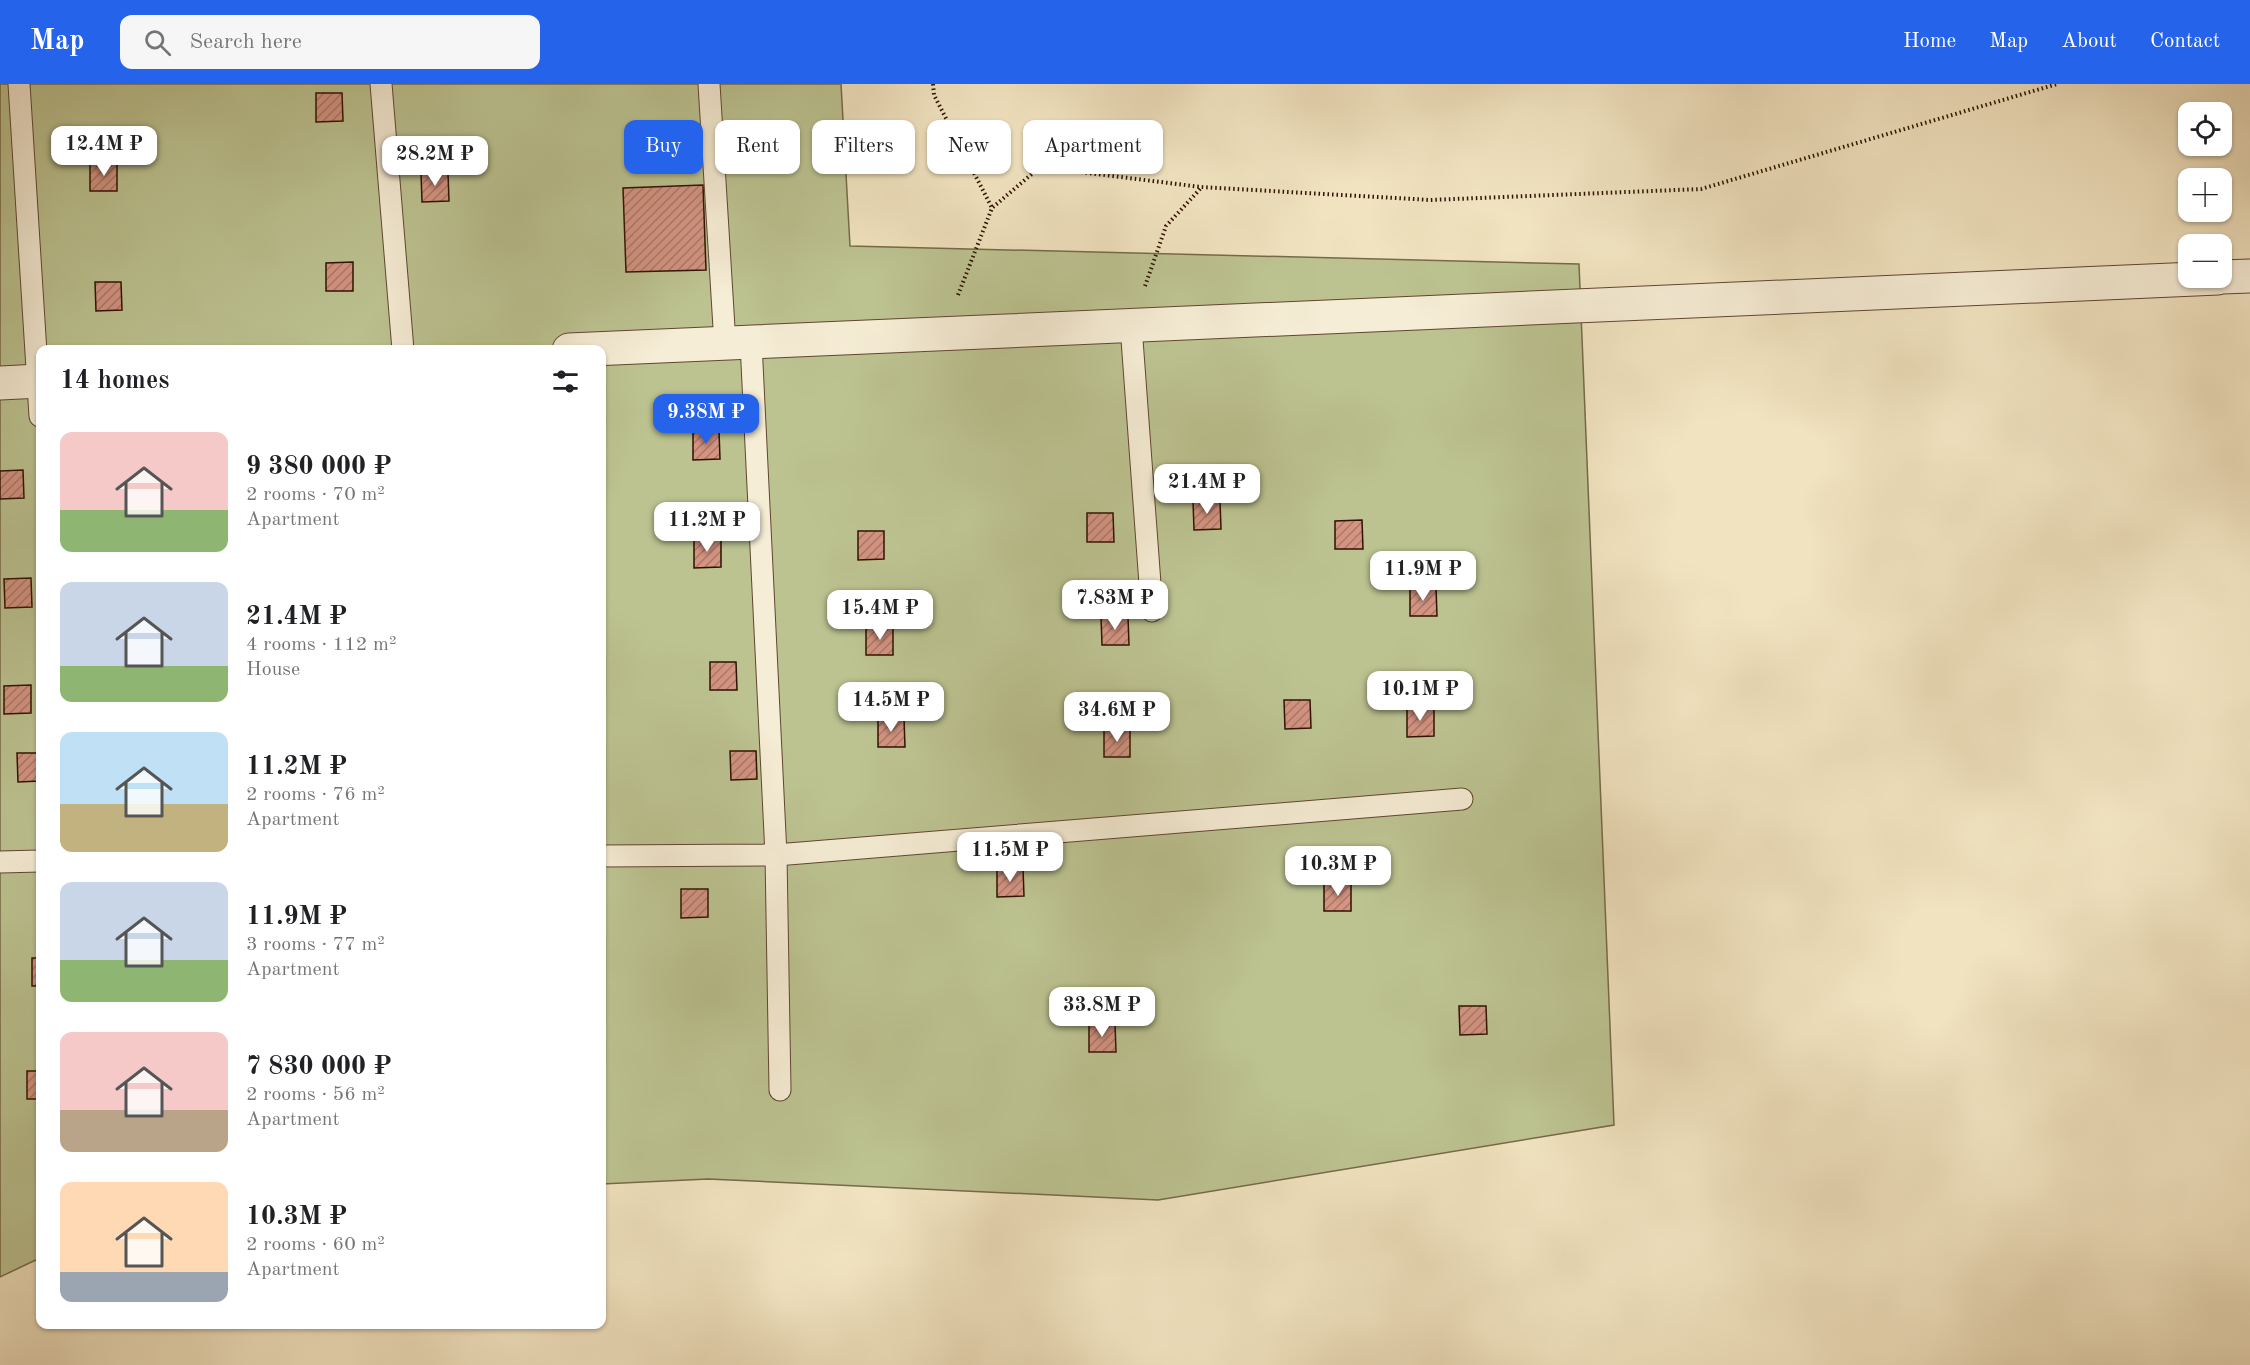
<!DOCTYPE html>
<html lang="en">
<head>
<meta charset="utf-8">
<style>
  body { margin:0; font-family:"Old Standard TT",serif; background:#f6f6f6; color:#202124; height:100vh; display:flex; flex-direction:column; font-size:22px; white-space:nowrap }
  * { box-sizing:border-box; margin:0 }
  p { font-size:20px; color:#757577 }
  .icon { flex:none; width:33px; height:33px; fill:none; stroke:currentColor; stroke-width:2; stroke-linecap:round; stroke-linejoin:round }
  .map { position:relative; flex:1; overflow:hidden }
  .drawer { position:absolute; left:36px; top:261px; width:570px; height:984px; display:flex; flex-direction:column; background:#fff; border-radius:12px; box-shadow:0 2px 4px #0004 }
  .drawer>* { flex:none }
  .hud { position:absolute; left:624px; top:36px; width:570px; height:54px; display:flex; gap:12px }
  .tools { position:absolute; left:2178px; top:18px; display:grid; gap:12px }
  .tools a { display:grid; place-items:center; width:54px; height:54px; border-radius:12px; background:#fff; box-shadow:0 2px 4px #0004; font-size:30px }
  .price { position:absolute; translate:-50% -51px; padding:0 14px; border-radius:12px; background:#fff; color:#222; font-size:20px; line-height:39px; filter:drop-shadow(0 2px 3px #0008) }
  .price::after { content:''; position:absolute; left:50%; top:36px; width:18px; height:14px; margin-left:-9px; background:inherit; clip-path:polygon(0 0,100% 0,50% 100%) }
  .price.active { background:#2563eb; color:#fff }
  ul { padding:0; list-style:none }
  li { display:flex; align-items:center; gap:18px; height:150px; padding:0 24px }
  li span { display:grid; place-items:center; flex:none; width:168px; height:120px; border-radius:12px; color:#555 }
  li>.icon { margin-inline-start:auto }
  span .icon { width:72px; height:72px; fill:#fffc; stroke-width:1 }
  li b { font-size:26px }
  h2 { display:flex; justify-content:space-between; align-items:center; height:72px; padding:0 24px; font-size:26px }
  .chip { padding:0 21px; border-radius:12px; background:#fff; box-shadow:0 2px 4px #0004; font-size:21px; line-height:54px }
  .chip.active { background:#2563eb; color:#fff }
  header { display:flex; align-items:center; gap:36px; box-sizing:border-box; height:84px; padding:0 30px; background:#2563eb; color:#fff }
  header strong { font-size:28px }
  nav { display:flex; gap:33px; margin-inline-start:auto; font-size:21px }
  .search { width:420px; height:54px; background:#f6f6f6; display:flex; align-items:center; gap:15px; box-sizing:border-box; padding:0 21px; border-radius:12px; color:#757577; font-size:22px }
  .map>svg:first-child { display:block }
</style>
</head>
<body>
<header>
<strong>Map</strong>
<div class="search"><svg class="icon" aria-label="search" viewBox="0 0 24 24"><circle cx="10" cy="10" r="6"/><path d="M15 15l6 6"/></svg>Search here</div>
<nav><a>Home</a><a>Map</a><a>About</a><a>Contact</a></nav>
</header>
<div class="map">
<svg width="2250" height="1281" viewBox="0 0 2250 1281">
  <defs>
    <pattern id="building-hatch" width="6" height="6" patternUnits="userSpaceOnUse" patternTransform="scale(1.5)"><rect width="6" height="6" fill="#d39482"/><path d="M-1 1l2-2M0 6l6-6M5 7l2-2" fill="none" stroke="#ac7768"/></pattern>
  </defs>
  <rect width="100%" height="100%" fill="#f1e3c0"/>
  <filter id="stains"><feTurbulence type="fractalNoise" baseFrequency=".00333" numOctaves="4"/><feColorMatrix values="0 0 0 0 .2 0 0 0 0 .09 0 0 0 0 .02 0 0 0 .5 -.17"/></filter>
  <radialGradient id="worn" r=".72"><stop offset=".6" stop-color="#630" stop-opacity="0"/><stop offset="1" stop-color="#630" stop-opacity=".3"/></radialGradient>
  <path fill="#bcc391" stroke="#766a48" stroke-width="1.5" d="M 0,0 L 841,0 L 850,162 L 1579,180 L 1614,1041 L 1158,1116 L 708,1095 L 602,1100 L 602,266 L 40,266 L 40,1174 L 0,1193 Z"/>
  <path fill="url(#building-hatch)" stroke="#2f1200" stroke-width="1.5" d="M 316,9 L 342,9 L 343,37 L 316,38 Z
    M 117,78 L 117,107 L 90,107 L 90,79 Z
    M 421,89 L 448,89 L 449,117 L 422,118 Z
    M 703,101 L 706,186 L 626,188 L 623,104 Z
    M 353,178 L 353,207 L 326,207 L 326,179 Z
    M 95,198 L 121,198 L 122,226 L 96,227 Z
    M 693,347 L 719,347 L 720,375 L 693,376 Z
    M 23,386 L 24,414 L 0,415 L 0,387 Z
    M 1193,417 L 1220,417 L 1221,445 L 1194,446 Z
    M 1087,429 L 1113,429 L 1114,458 L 1087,458 Z
    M 1362,436 L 1363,465 L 1335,465 L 1335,437 Z
    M 858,447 L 884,447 L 884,475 L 858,476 Z
    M 694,455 L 721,455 L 721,483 L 694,484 Z
    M 31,494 L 32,523 L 5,524 L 4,495 Z
    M 1436,503 L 1437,532 L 1410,532 L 1410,504 Z
    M 1101,533 L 1128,533 L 1129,561 L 1102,561 Z
    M 866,543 L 893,543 L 893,571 L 866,571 Z
    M 710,578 L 736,578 L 737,606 L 710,606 Z
    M 31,601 L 31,629 L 4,630 L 4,602 Z
    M 1284,616 L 1310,616 L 1311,644 L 1285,645 Z
    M 1407,624 L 1434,624 L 1434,652 L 1407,653 Z
    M 904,634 L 905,663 L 878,663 L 878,635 Z
    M 1104,645 L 1130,645 L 1130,673 L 1104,673 Z
    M 730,667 L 756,667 L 757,695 L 731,696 Z
    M 17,669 L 40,669 L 40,697 L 18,698 Z
    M 1023,784 L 1024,812 L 997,813 L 997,785 Z
    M 1324,799 L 1351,799 L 1351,827 L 1324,827 Z
    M 681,805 L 708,805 L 708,833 L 681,834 Z
    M 32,874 L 40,874 L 40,902 L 32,902 Z
    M 1459,922 L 1486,922 L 1487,950 L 1460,951 Z
    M 1115,939 L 1116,968 L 1089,968 L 1089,940 Z
    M 27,987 L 40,987 L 40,1015 L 27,1015 Z"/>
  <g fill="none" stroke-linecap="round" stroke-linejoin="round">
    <defs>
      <path id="service" d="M 19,0 L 40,332
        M 381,0 L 403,266
        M 709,0 L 725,260
        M 1131,242 L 1152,527
        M 751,259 L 776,771 L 780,1006
        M 602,772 L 776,771 L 1462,715
        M 0,778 L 40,777"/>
      <path id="minor" d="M 2222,193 L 2250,192
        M 569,266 L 2218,194
        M 0,299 L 40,297"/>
    </defs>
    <use href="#service" stroke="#604630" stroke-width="23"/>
    <use href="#minor" stroke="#604630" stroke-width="35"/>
    <path stroke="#2f1200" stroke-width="4" stroke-dasharray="1.5 3" stroke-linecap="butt" d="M 933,0 L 934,11 L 992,124
      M 1145,202 L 1166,142 L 1201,104
      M 958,211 L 992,124 L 1040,83 L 1201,103 L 1430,116 L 1701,105 L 2057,0"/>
    <use href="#service" stroke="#f6edd6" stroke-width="21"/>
    <use href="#minor" stroke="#f6edd6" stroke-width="33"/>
  </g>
  <rect width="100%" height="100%" filter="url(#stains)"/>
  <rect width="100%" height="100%" fill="url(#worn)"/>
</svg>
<div class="tools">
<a><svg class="icon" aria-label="locate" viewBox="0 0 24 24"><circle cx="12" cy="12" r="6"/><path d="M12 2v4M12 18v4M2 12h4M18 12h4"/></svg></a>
<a>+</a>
<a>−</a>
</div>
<b class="price" style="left:104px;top:93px">12.4M ₽</b>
<b class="price" style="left:435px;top:103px">28.2M ₽</b>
<b class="price active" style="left:706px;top:361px">9.38M ₽</b>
<b class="price" style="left:1207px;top:431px">21.4M ₽</b>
<b class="price" style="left:707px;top:469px">11.2M ₽</b>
<b class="price" style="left:1423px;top:518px">11.9M ₽</b>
<b class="price" style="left:1115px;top:547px">7.83M ₽</b>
<b class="price" style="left:880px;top:557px">15.4M ₽</b>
<b class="price" style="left:1420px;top:638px">10.1M ₽</b>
<b class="price" style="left:891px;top:649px">14.5M ₽</b>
<b class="price" style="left:1117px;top:659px">34.6M ₽</b>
<b class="price" style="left:1010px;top:799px">11.5M ₽</b>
<b class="price" style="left:1338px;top:813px">10.3M ₽</b>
<b class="price" style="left:1102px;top:954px">33.8M ₽</b>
<div class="hud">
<a class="chip active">Buy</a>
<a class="chip">Rent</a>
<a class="chip">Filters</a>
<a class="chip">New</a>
<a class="chip">Apartment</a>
</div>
<section class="drawer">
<h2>14 homes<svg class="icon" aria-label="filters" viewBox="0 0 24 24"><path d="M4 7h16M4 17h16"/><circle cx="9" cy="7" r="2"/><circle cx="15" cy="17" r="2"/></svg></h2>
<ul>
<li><span style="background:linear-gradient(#f6c9c9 65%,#8fb573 0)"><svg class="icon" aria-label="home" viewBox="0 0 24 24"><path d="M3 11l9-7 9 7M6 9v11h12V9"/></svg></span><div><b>9 380 000 ₽</b><p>2 rooms · 70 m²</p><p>Apartment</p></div></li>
<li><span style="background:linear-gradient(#c9d6e8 70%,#8fb573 0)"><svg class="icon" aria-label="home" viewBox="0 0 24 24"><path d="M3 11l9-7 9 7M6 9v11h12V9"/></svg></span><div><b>21.4M ₽</b><p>4 rooms · 112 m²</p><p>House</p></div></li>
<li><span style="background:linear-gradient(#bfe0f5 60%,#c2b280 0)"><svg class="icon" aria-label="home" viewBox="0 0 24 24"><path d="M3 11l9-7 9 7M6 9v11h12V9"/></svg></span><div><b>11.2M ₽</b><p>2 rooms · 76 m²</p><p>Apartment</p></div></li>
<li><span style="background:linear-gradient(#c9d6e8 65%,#8fb573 0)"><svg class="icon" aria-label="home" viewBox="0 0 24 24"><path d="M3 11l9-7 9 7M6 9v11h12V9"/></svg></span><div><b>11.9M ₽</b><p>3 rooms · 77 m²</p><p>Apartment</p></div></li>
<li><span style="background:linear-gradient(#f6c9c9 65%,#b9a48a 0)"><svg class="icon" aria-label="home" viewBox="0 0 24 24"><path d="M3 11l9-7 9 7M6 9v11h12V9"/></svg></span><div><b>7 830 000 ₽</b><p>2 rooms · 56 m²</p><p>Apartment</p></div></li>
<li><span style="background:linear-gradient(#ffd9b3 75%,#9aa5b1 0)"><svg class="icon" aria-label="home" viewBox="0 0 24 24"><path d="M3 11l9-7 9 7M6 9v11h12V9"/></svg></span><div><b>10.3M ₽</b><p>2 rooms · 60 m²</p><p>Apartment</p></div></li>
</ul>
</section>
</div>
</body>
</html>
